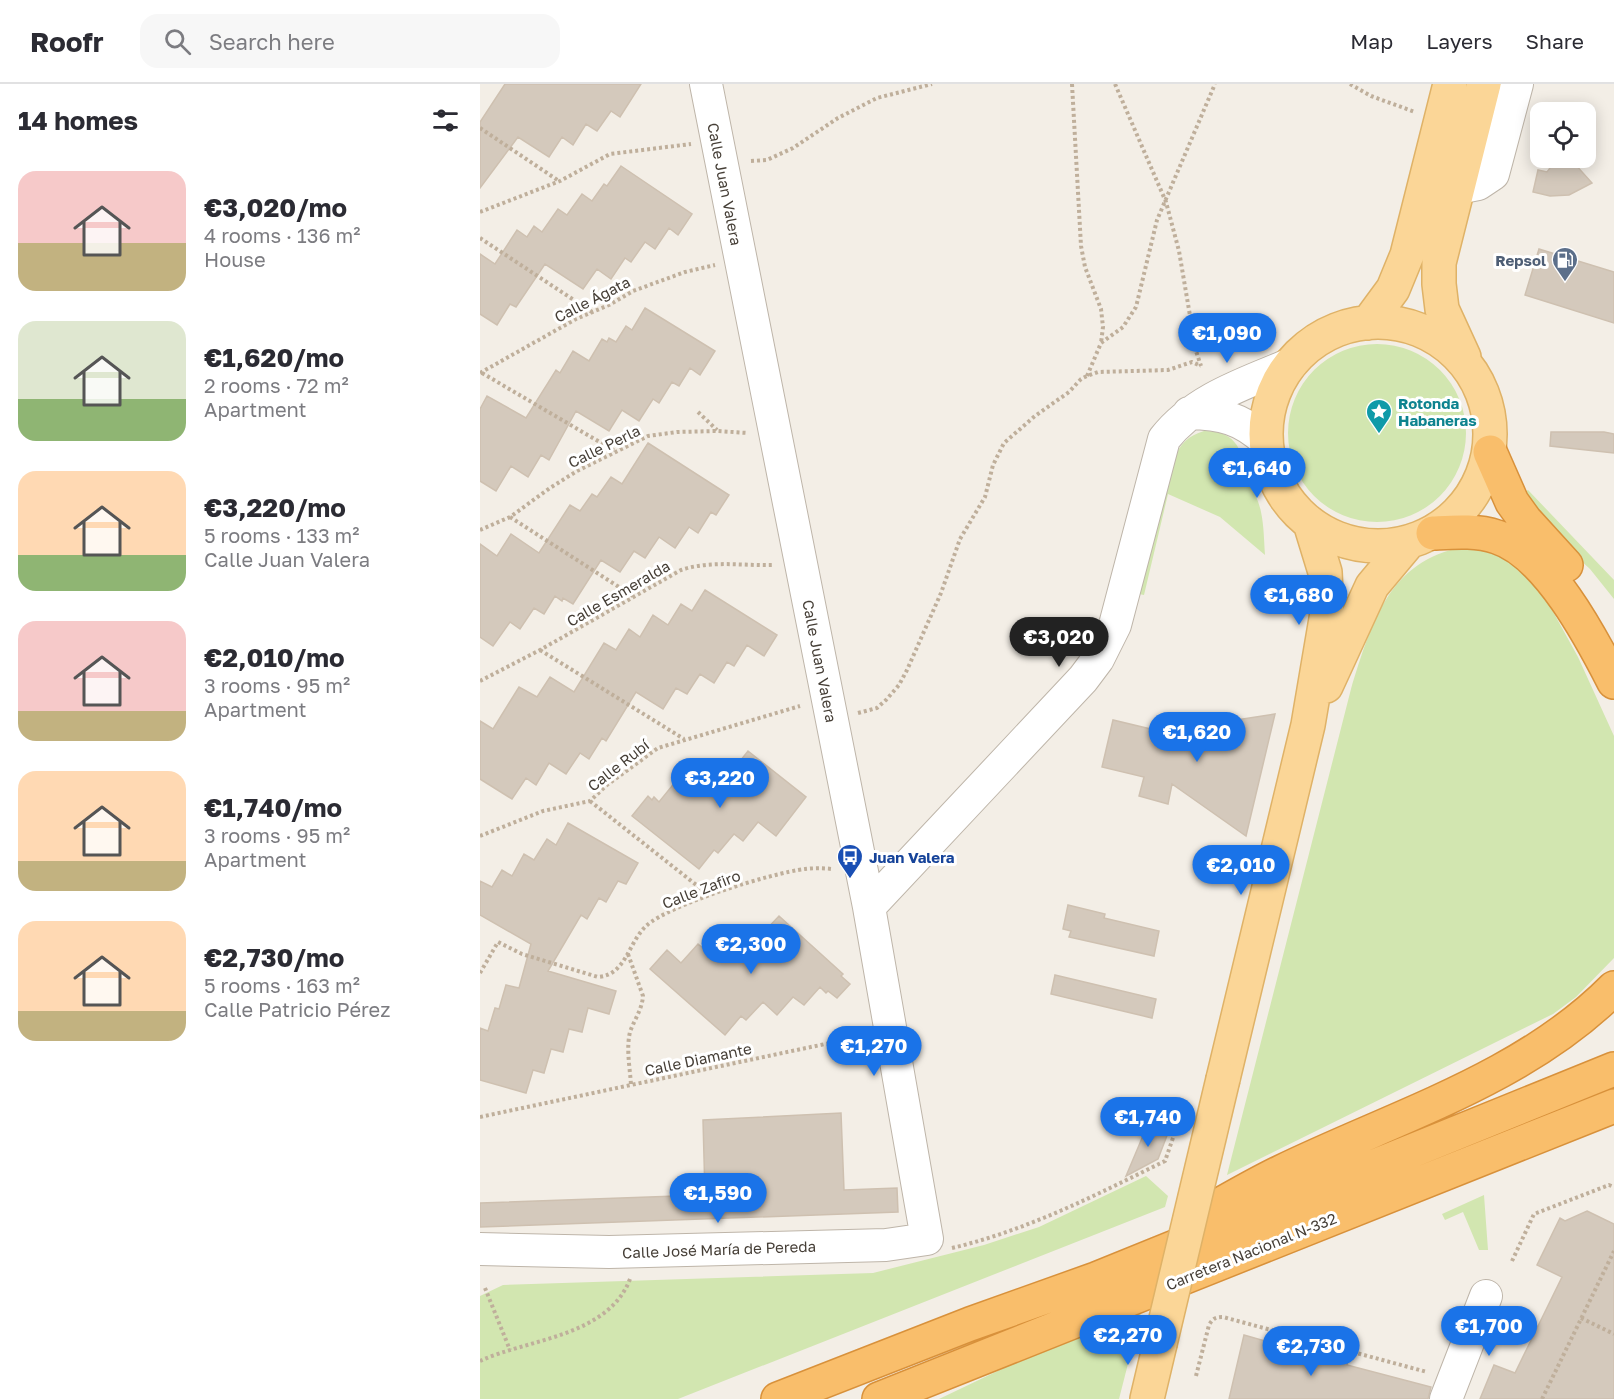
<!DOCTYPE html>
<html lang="en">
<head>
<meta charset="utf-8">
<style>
  body { margin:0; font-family:"Golos Text",sans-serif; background:#f7f7f7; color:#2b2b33; height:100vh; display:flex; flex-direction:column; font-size:22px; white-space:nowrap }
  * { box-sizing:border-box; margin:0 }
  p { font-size:20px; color:#7c7c81 }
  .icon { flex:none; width:33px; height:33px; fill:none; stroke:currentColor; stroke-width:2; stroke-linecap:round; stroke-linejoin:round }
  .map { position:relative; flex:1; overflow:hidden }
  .sheet { display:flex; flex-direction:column; background:#fff; width:480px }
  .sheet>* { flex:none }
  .controls { position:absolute; left:1050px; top:18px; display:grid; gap:12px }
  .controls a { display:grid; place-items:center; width:66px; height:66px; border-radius:12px; background:#fff; box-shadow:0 3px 15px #0003; font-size:30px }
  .price { position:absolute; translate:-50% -51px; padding:0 14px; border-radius:21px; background:#1a73e8; color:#fff; font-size:20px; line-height:39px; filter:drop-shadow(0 2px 3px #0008) }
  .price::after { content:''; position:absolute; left:50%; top:36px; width:18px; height:14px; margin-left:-9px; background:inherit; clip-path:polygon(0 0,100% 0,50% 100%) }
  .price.selected { background:#222; color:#fff }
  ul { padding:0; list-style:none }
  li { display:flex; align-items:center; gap:18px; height:150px; padding:0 18px }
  li span { display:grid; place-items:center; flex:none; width:168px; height:120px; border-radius:18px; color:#555 }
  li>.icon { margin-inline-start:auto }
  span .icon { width:72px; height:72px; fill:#fffc; stroke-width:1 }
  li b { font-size:26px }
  h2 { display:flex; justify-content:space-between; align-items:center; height:72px; padding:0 18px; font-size:26px }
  header { display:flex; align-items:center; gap:36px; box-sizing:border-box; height:84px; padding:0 30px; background:#fff; border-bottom:2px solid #e1e1e2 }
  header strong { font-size:28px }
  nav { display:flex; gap:33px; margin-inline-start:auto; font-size:21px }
  .search { width:420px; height:54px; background:#f7f7f7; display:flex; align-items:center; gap:15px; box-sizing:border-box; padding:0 21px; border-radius:18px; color:#7c7c81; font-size:22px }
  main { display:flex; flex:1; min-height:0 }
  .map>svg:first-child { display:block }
</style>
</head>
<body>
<header>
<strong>Roofr</strong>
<div class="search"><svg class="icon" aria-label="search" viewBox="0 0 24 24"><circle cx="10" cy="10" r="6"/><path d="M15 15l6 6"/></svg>Search here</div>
<nav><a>Map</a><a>Layers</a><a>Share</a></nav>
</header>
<main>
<section class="sheet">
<h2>14 homes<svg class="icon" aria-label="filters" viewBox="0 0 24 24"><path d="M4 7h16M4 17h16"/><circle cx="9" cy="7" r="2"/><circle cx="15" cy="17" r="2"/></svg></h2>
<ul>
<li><span style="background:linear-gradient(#f6c9c9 60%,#c2b280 0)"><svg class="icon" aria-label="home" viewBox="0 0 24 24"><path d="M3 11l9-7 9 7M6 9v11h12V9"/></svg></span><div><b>€3,020/mo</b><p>4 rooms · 136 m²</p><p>House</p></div></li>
<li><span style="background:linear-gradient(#dfe7d0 65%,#8fb573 0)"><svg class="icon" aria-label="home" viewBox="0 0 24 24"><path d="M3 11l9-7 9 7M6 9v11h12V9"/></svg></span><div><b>€1,620/mo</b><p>2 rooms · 72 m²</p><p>Apartment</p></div></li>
<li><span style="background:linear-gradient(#ffd9b3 70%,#8fb573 0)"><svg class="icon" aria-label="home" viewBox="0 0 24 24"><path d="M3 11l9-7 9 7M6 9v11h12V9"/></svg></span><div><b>€3,220/mo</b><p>5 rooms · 133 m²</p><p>Calle Juan Valera</p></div></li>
<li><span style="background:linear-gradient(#f6c9c9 75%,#c2b280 0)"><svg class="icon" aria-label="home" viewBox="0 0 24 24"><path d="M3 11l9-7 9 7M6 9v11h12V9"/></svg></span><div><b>€2,010/mo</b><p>3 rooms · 95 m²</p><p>Apartment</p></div></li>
<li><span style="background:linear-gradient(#ffd9b3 75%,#c2b280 0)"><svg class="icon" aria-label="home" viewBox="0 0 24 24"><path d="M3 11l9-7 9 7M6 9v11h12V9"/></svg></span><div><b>€1,740/mo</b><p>3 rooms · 95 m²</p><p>Apartment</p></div></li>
<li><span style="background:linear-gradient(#ffd9b3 75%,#c2b280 0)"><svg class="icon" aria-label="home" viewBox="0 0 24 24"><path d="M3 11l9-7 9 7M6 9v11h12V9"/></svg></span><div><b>€2,730/mo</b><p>5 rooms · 163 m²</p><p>Calle Patricio Pérez</p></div></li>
</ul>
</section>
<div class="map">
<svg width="1134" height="1315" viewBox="0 0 1134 1315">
  <rect width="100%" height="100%" fill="#f3eee6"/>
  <path fill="#d2e6b0" d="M808 349a89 89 0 1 1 178 0a89 89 0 1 1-178 0Z
    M 724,347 C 759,347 761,368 770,396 C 773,407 779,417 781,428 C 784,442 784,457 785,471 L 740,433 L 688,410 L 664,511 L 659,510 L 694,374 C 701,359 708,352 724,347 Z
    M 1048,406 L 1134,496 L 1134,515 L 1110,485 L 1074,452 L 1039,412 Z
    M 984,463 L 1003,464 L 1020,469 L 1060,504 L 1098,573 L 1134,652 L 1134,874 L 1096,913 L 1073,930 L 747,1091 L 871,605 C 891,541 908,476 984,463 Z
    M 666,1092 L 688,1112 L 685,1123 L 198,1315 L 0,1315 L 0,1212 L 23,1201 L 393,1189 L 504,1161 L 559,1143 Z
    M 1004,1111 L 1008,1166 L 999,1166 L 983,1128 L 965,1136 L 962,1130 Z
    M 664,1217 L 639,1315 L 459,1315 Z"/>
  <path fill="#d4c9bc" stroke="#cec0b0" stroke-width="1.5" d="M 25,0 L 161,0 L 140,33 L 131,27 L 117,47 L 106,40 L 93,61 L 82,53 L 69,73 L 38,53 L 0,104 L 0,38 Z
    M 1080,77 L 1088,77 L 1095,80 L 1112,99 L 1089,111 L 1070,112 L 1053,108 L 1058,86 L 1067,88 L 1073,80 Z
    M 141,82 L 212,130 L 198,151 L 189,144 L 175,165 L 165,158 L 151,178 L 145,174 L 131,195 L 117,185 L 103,205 L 65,180 L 36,223 L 30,220 L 17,241 L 0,230 L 0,170 L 15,180 L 37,146 L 47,153 L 54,142 L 62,148 L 78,125 L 87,131 L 102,110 L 112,117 L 124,100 L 127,102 Z
    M 1059,165 L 1134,188 L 1134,239 L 1045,211 Z
    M 165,224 L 235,267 L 220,291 L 210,284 L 199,302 L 192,298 L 179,319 L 173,315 L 159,337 L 142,326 L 129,347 L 96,327 L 69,376 L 61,371 L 48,393 L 31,382 L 16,407 L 0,397 L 0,325 L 7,312 L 46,334 L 76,286 L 80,289 L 93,267 L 109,277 L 122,255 L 127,258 L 129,254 L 136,258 L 146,242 L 152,246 Z
    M 1071,348 L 1124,348 L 1134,350 L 1134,369 L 1070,362 Z
    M 168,359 L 249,411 L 236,431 L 231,428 L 218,449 L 209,443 L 195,464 L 179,453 L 165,474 L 154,467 L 140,488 L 121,476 L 93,520 L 83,514 L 82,517 L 75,512 L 64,530 L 54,524 L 40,545 L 30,538 L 13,562 L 0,553 L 0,460 L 17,472 L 31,450 L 59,469 L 90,421 L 100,427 L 112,410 L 117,413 L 131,393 L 142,400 Z
    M 225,506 L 297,551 L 284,572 L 267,561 L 254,582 L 247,578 L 234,599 L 220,590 L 207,610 L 196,604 L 183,625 L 156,608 L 126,657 L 122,654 L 109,675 L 100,669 L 86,690 L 69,679 L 56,701 L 46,694 L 32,715 L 0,695 L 0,637 L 13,645 L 39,603 L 57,613 L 70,593 L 94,608 L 124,559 L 136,566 L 149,545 L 160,553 L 173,531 L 188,541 L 201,520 L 212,527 Z
    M 795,630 L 766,752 L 692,700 L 688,720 L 659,712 L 664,693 L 622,683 L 633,636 L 675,646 L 676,642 L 691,646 Z
    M 268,667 L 326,713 L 296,752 L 278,738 L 263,757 L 254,750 L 238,769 L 234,766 L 219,785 L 152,732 L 168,712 L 172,716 L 174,713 L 179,718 L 196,697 L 205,705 L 221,686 L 230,694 L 243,678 L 253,686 Z
    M 88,739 L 158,779 L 146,800 L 138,797 L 126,818 L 119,814 L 107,835 L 101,831 L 68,887 L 136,907 L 129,930 L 108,924 L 102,948 L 89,945 L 83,968 L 71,965 L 64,989 L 53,986 L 46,1009 L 0,996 L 0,944 L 8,947 L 15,924 L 19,925 L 26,901 L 39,904 L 51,860 L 0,831 L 0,797 L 12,803 L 22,786 L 32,792 L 44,770 L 54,776 L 67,755 L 76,761 Z
    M 588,821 L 625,830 L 624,834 L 679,847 L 674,872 L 589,853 L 591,847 L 583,845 Z
    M 299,832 L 363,890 L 361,892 L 370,900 L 357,914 L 348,907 L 346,909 L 340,903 L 324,921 L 313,913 L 297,931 L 283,918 L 266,936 L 261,932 L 245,951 L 170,885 L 187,866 L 201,879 L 218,860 L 232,872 L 248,854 L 257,861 L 273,843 L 282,850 Z
    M 575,891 L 676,915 L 672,934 L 571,910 Z
    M 361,1029 L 364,1106 L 417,1104 L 418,1128 L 0,1143 L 0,1119 L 225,1111 L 223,1036 Z
    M 668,1040 L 688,1049 L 678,1075 L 646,1092 Z
    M 1107,1127 L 1134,1140 L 1134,1315 L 1000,1315 L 1014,1281 L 1035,1289 L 1082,1193 L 1057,1181 L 1080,1134 L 1085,1137 Z
    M 764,1251 L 844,1274 L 845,1270 L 868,1276 L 867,1281 L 951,1303 L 948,1315 L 749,1315 Z"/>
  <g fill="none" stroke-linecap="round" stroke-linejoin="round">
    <defs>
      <path id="minor" d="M 978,104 L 998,100 L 1013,90 L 1037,0
        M 709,329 C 742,330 761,334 786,357
        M 389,823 L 603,595 L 618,575 L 635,541 L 684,355 C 715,315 766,299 811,280
        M 0,1165 L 129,1168 L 406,1161 L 447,1155 L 389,823 L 226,0
        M 966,1315 L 1006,1212"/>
      <path id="major" d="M786 350a112 112 0 1 1 224 0a112 112 0 1 1-224 0Z
        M 888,239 L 913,205 L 927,171 L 970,0
        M 984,273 L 962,225 L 959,200 L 959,179 L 1004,0
        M 846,602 L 892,502 L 928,459
        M 743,995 L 828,641 L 847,529 L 845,488 L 830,439
        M 667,1315 L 680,1260"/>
      <path id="highway" d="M 1010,368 L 1032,418 L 1045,436 L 1086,481
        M 953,449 C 974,448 996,446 1017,453 C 1067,469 1111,553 1134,598
        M 710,1138 C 740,1121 770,1103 801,1088 C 914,1033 1044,995 1134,904
        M 298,1315 L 490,1240 L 616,1195 L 1134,985
        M 399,1315 L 1134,1022"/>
    </defs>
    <use href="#minor" stroke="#beb5a9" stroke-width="34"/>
    <use href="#major" stroke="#dfb267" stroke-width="36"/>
    <use href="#highway" stroke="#d8913b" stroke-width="36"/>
    <path stroke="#bfaf9b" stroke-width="4" stroke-dasharray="3 3" stroke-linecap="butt" d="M 592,0 L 601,162 L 605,183 L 621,225 L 623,243 L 621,259
      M 635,0 L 686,118 L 699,167 L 716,267 L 721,282
      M 870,0 L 891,12 L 935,28
      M 0,44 L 79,97
      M 271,77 L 287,76 L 313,64 L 358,34 L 397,14 L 452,0
      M 0,128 L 80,97 L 130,70 L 211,60
      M 0,154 L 112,228
      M 0,289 L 96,235 L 129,221 L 153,207 L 205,188 L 235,181
      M 2,289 L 135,367
      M 607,292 L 621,259 L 643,243 L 656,223 L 677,136 L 735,0
      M 218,328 L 237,346
      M 30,433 L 153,512
      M 0,446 L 30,433 L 70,404 L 97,387 L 168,352 L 197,348 L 237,347 L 268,349
      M 60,566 L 204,655
      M 0,597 L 60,566 L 201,486 C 231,476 263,482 294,481
      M 378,629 L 397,624 L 406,616 L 419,601 L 427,586 L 461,509 L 480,455 L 505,413 L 513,381 L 524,359 L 555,332 L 589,308 L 601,295 L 607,292 L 618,288 L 688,286 L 712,278 L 721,282
      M 110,717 L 229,811
      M 0,752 L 63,727 L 110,717 L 127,701 L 178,664 L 320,622
      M 148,870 L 163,912 C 162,926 154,936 150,948 C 146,965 150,984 151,1001 L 383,952
      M 0,889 L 18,858 L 42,870 L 118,893 C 146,891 148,859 166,842 C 190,820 292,789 325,785 C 334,784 343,784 352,785
      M 0,1033 L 151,1001
      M 472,1164 C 548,1146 616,1111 685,1077 L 703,1025
      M 1032,1177 L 1054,1130 L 1129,1101 L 1134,1103
      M 5,1204 L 30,1266
      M 1101,1234 L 1134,1250
      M 0,1277 C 47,1255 128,1253 150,1195
      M 716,1292 L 729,1241 C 733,1234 736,1233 743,1233 L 947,1288
      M 1062,1315 L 1134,1167"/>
    <use href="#minor" stroke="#fff" stroke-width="32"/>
    <use href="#major" stroke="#fbd697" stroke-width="33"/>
    <use href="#highway" stroke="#f9be6b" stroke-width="33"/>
    <defs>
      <path id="major-bridge" d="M 680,1260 L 743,995"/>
    </defs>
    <use href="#major-bridge" stroke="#dfb267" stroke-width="36" stroke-linecap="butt"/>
    <use href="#major-bridge" stroke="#fbd697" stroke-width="33"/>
  </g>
  <defs>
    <symbol id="fuel-pin" viewBox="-11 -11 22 30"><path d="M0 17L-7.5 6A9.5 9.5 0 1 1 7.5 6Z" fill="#5c6f8a" stroke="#fff"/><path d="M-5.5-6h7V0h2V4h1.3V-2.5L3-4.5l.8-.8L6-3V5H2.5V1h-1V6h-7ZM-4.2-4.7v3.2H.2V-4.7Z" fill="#fff"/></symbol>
    <symbol id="sight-pin" viewBox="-11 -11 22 30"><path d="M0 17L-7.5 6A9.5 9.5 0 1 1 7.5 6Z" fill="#0f9aa8" stroke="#fff"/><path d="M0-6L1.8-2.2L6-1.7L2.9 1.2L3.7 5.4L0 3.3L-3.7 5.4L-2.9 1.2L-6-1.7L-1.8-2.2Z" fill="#fff"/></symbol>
    <symbol id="bus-pin" viewBox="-11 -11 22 30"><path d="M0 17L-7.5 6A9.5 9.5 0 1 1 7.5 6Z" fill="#1a4fb4" stroke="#fff"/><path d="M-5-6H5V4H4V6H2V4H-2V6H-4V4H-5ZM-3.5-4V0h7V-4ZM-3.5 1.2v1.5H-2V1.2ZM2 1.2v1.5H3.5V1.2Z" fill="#fff"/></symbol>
  </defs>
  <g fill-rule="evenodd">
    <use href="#fuel-pin" x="1070" y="161" width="30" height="40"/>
    <use href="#sight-pin" x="884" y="313" width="30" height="40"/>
    <use href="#bus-pin" x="355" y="758" width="30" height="40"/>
  </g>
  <g text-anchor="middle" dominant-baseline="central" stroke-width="6" stroke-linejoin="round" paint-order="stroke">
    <g font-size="15" fill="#453e36" stroke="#fff">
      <text transform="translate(245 100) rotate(79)">Calle Juan Valera</text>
      <text transform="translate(112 215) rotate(-27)">Calle Ágata</text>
      <text transform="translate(124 362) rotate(-26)">Calle Perla</text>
      <text transform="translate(138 509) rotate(-30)">Calle Esmeralda</text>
      <text transform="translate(340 577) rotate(79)">Calle Juan Valera</text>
      <text transform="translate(138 681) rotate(-38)">Calle Rubí</text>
      <text transform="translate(221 805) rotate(-21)">Calle Zafiro</text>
      <text transform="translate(218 975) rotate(-12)">Calle Diamante</text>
      <text transform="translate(239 1165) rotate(-2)">Calle José María de Pereda</text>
      <text transform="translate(771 1167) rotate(-22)">Carretera Nacional N-332</text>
    </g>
    <g font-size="15" font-weight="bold" fill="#4e5e75" stroke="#fff" text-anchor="end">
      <text x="1066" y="176">Repsol</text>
    </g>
    <g font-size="15" font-weight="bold" fill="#0d838f" stroke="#fff" text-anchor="start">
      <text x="918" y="319">Rotonda<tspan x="918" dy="17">Habaneras</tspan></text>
    </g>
    <g font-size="15" font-weight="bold" fill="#164399" stroke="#fff" text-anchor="start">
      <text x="389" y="773">Juan Valera</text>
    </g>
  </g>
</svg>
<div class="controls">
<a><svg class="icon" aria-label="locate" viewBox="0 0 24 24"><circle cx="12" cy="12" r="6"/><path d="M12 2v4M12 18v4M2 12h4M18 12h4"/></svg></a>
</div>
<b class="price" style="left:747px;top:280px">€1,090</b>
<b class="price" style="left:777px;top:415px">€1,640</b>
<b class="price" style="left:819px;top:542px">€1,680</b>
<b class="price selected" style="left:579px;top:584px">€3,020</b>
<b class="price" style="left:717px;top:679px">€1,620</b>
<b class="price" style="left:240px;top:725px">€3,220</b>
<b class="price" style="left:761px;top:812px">€2,010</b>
<b class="price" style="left:271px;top:891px">€2,300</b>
<b class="price" style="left:394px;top:993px">€1,270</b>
<b class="price" style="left:668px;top:1064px">€1,740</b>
<b class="price" style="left:238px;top:1140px">€1,590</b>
<b class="price" style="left:1009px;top:1273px">€1,700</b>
<b class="price" style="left:648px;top:1282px">€2,270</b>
<b class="price" style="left:831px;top:1293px">€2,730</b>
</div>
</main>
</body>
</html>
